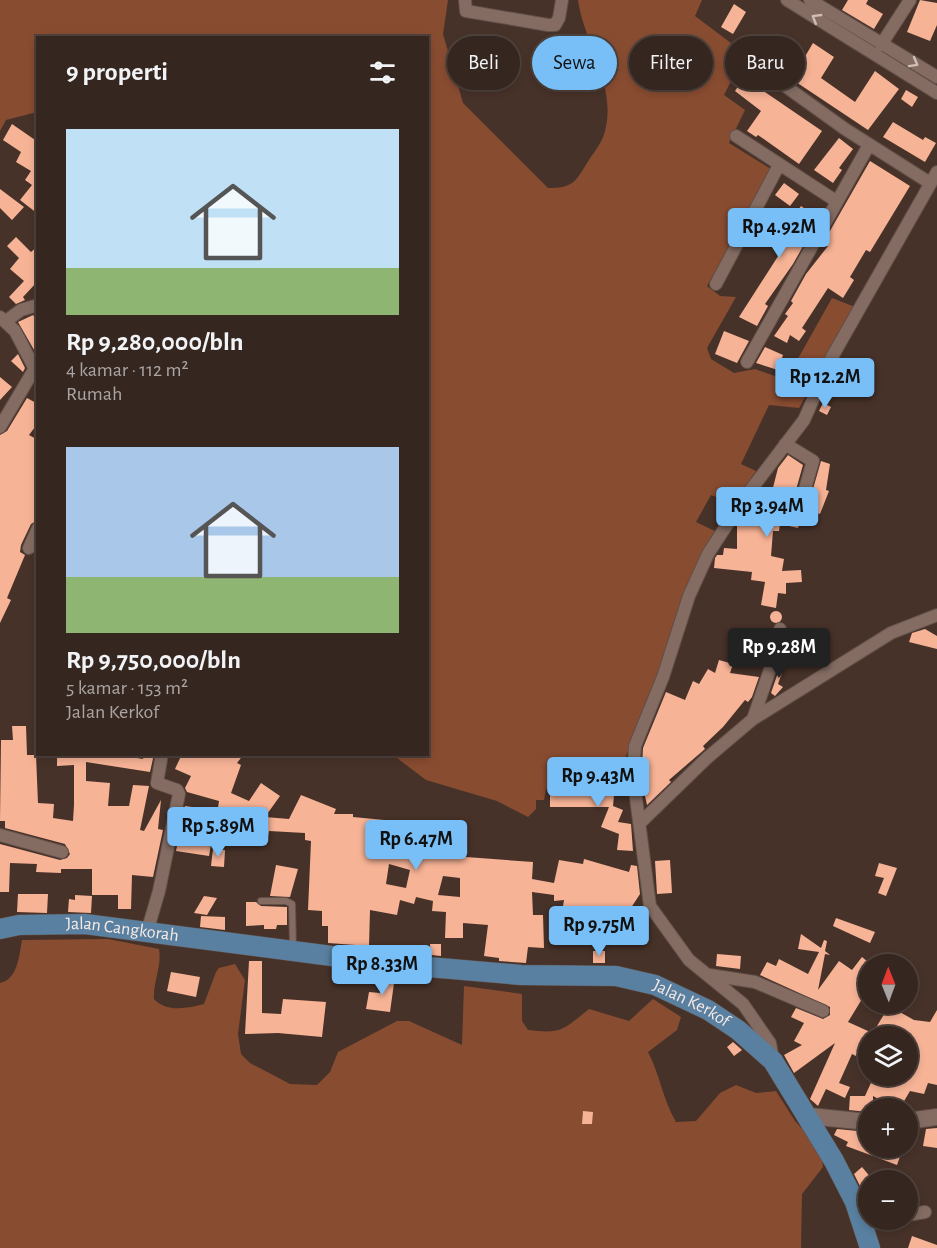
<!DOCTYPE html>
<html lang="id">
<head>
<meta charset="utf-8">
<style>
  body { margin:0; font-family:"Alegreya Sans",sans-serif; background:#3d2e28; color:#f1f3f6; height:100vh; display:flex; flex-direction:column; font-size:22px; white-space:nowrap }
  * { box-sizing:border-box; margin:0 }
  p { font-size:20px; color:#aaa5a4 }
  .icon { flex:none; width:33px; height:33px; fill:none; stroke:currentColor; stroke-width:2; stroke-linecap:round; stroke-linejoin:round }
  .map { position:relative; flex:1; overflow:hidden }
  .panel { position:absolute; left:36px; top:36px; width:393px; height:720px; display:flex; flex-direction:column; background:#35261f; border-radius:0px; box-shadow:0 3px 9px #0003,0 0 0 2px #4f433d }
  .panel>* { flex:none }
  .guide { position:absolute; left:447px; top:36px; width:399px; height:54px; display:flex; gap:12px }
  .needle { width:39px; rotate:359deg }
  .buttons { position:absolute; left:858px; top:954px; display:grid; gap:12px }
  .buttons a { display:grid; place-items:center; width:60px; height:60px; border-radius:50%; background:#35261f; box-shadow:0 3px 9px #0003,0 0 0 2px #4f433d; font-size:30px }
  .price { position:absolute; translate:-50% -51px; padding:0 14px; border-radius:6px; background:#78bff7; color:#111; font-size:20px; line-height:39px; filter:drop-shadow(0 2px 3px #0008) }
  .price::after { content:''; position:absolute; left:50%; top:36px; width:18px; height:14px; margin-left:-9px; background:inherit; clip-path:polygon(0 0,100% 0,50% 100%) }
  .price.current { background:#222; color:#fff }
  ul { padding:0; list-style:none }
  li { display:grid; align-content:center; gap:12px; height:318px; padding:0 30px }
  li span { display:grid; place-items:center; height:186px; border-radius:0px; color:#555 }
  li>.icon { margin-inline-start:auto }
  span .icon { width:108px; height:108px; fill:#fffc; stroke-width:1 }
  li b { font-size:26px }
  h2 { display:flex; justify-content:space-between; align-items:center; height:72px; padding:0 30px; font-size:26px }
  .tag { padding:0 21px; border-radius:27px; background:#35261f; box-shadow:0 3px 9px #0003,0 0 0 2px #4f433d; font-size:21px; line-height:54px }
  .tag.current { background:#78bff7; color:#111 }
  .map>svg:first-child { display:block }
</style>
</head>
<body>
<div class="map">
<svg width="937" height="1248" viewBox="0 0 937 1248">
  <rect width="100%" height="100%" fill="#473229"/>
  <path fill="#884c31" d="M 0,0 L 448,0 L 443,34 L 463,103 L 548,188 C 572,188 575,183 587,163 C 593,153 603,142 605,131 C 617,85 584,43 578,0 L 702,0 L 695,16 L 731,43 L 726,56 L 738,67 L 724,95 L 745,110 L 729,143 L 771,169 L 707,286 L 720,296 L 736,297 L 707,348 L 711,359 L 734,373 L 755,369 L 786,380 L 832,298 L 855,307 L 799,408 L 769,405 L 741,464 L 756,471 L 733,504 L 711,495 L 696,522 L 719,533 L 626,756 L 622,775 L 567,776 L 563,784 L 546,789 L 544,800 L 536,800 L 536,809 L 528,817 L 497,801 L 426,780 L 393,755 L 428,754 L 428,38 L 38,38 L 37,112 L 6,120 L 0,131 Z
    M 108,939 L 159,949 C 162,967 153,981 154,999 C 167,1013 188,1008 204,1004 L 216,972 L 219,968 L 235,964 L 245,980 L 238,1034 L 241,1054 L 250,1063 L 290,1084 L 317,1085 L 330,1072 L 338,1052 L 397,1021 L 409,1021 L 462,1045 L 464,986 L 522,994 L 522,1021 L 528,1030 C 562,1034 563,1030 589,1009 L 629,1021 L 653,999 L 681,1017 L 677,1030 L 648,1052 C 660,1075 663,1100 676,1122 L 696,1121 L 720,1093 L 736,1085 L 756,1093 L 776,1091 L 795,1121 L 821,1149 L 823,1167 L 802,1194 L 801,1248 L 0,1248 L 0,983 C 18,979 19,956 22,940 Z"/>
  <path fill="#f7b396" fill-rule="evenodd" d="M 848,0 L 868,0 L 866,4 L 883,14 L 874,29 L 842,10 Z
    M 920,0 L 937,3 L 937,25 L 930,41 L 907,32 Z
    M 734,4 L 746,12 L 733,34 L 721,27 Z
    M 767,42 L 800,65 L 813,43 L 834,57 L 821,78 L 855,102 L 875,71 L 899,89 L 868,130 L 772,66 L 763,66 L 756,86 L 822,131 L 799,164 L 758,135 L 756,137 L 747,131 L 761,111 L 735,91 L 751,67 L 737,59 L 747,44 L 760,52 Z
    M 906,90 L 918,97 L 912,107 L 901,99 Z
    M 893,122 L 923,140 L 925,137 L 936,143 L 925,162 L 883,137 Z
    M 12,124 L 38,142 L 38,214 L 20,200 L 32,185 L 25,180 L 31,171 L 16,162 L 21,152 L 3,140 Z
    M 839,138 L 853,149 L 839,168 L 842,170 L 833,183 L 814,170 Z
    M 870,161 L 910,186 L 870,252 L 866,250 L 850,277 L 854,280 L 843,298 L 828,288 L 802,328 L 806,331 L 799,341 L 790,335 L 787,343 L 774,336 L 788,316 L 785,314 L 793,303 L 791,301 L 806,274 L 828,246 L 823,243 Z
    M 784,183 L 799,194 L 790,206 L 775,195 Z
    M 0,189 L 24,207 L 12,220 L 0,208 Z
    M 801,206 L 819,218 L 793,264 L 765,304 L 768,306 L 757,326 L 739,317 L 782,250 L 756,232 L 765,219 L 783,232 Z
    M 16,237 L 31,252 L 38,246 L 38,281 L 23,297 L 25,300 L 16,304 L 9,297 L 24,281 L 10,269 L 19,258 L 7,246 Z
    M 33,315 L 38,322 L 37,355 L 18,322 Z
    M 724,331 L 749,341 L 737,363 L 715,354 Z
    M 765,347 L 783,355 L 778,370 L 756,363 Z
    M 18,354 L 25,368 L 23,372 L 11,361 Z
    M 0,377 L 12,387 L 0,400 Z
    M 27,398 L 38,404 L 38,423 L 29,435 L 38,440 L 38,520 L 31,524 L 21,545 L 20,552 L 25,555 L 7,598 L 11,600 L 0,623 L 0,435 L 7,431 Z
    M 823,403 L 831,407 L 827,415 L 819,411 Z
    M 788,455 L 803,465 L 790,511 L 793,519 L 800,521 L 798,528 L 780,524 L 779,531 L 773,531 L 771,556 L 784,559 L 782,571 L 801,570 L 802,582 L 786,583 L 786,594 L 778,593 L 776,608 L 761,605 L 765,582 L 751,580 L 752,572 L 714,568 L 715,558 L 717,555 L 723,555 L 724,548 L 737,549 L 737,524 L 743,514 L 759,515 L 759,511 L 767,511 L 778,468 Z
    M 821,461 L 830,464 L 826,490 L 829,491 L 820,514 L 807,510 Z
    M770 617a6 6 0 1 1 12 0a6 6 0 1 1-12 0Z
    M 925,629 L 937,636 L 937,649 L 909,642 L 912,633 Z
    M 783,658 L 787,659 L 778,684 L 783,687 L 775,696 L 771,693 Z
    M 719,660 L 733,664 L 730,673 L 759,677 L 752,697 L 748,702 L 745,700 L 723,727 L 703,746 L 705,749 L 669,780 L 671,782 L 647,805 L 643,787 L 646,782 L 641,775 L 645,771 L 642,766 L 643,748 L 666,692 L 685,700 L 693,681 L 699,684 L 708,669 L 715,673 Z
    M 12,726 L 26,726 L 27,755 L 36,755 L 38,803 L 54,804 L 53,818 L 73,821 L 74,805 L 74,765 L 57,766 L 57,754 L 112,754 L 143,759 L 144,754 L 154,754 L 150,772 L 86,762 L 86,781 L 110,783 L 108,806 L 129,806 L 133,785 L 149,786 L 140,830 L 144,831 L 161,800 L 158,829 L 163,830 L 153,877 L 132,875 L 131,909 L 118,909 L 118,895 L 92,895 L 92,869 L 61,869 L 61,873 L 36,872 L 37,864 L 10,863 L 9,892 L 0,892 L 0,844 L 60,860 L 67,858 L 70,854 L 65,844 L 5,828 L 5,821 L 0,821 L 1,740 L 13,740 Z
    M 182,754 L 244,754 L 237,763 L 241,765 L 231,793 L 249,801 L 261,783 L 280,796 L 265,817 L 289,819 L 301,795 L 336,809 L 334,814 L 353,814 L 353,817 L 395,821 L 422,830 L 423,827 L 459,836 L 456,853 L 466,855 L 466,857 L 533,862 L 532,879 L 554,883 L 559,860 L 583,864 L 584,859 L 629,872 L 631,865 L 637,866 L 640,894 L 625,917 L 616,911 L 611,933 L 578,927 L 576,940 L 561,938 L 565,919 L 561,919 L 564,900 L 554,901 L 554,895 L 532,892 L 533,915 L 543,915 L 544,948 L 528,947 L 526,963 L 499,961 L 499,958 L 484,956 L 488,925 L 463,923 L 463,938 L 445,938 L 446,912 L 432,911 L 433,901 L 416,897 L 414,904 L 400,900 L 397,915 L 370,910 L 369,946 L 328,943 L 328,926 L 322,926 L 322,911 L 308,910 L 311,841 L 305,840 L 305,833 L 269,831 L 268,837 L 253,835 L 252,839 L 234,833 L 236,824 L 217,814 L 219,801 L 187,792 L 185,788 L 191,776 L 175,769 ZM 389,864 L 410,870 L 406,888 L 386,884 ZM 443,876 L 460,878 L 460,897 L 438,895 Z
    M 591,782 L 615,784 L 613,806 L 623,810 L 618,822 L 631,824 L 633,851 L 617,850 L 619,834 L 601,827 L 609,807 L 550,807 L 550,794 L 573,794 L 573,784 Z
    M 185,806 L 207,809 L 201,837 L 205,837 L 204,844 L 211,845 L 209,856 L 176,851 Z
    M 213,849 L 225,850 L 224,867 L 211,866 Z
    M 670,860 L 672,893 L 657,894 L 655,861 Z
    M 879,863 L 897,868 L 886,896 L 878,893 L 884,878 L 875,876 Z
    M 276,865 L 298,869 L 290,897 L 270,896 Z
    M 18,894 L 48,894 L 47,913 L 17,912 Z
    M 75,895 L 92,896 L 91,913 L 68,912 L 69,899 L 75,900 Z
    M 204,896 L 217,898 L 207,915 L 194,913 Z
    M 246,902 L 256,902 L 261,906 L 287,907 L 287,925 L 277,925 L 276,929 L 264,929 L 264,925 L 246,926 Z
    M 201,916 L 225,917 L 225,930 L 200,927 Z
    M 836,918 L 875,932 L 870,943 L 833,926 Z
    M 801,934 L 821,948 L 824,940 L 827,941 L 825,951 L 830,955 L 825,954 L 818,990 L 839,961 L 852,970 L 862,957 L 868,962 L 868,1003 L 862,999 L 848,1022 L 868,1031 L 868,1062 L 852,1054 L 839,1083 L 850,1087 L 845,1098 L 826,1089 L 818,1106 L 810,1099 L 835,1043 L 794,1073 L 784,1055 L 802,1045 L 794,1041 L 804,1023 L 791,1017 L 796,1008 L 823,1019 L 830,1015 L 830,1007 L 760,975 L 767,962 L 776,966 L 779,959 L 808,974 L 819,952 L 798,949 Z
    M 430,944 L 441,944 L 441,956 L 431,955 Z
    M 593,951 L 605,951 L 605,963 L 593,963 Z
    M 717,954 L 741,956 L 740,969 L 716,966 Z
    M 249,961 L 262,961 L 262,1013 L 281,1014 L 283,999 L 326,1002 L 322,1037 L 278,1033 L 245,1034 Z
    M 171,972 L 200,977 L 196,997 L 167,991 Z
    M 382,975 L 395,976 L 390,1012 L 366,1009 L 369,992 L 380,993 Z
    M 889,1006 L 914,1020 L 930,1022 L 937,1010 L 937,1085 L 928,1083 L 924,1094 L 910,1091 L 900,1108 L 895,1108 L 873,1096 L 873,1108 L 868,1108 L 868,1112 L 849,1110 L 850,1096 L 865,1096 L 874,1076 L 908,1076 L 908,1036 L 899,1036 L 887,1029 L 883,1036 L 871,1036 Z
    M 733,1042 L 742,1050 L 734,1056 L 727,1047 Z
    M 583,1111 L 593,1112 L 592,1124 L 582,1124 Z
    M 937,1128 L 937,1148 L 923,1146 L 926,1129 Z
    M 837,1129 L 868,1132 L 868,1148 L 903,1148 L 897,1165 L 846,1146 L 848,1142 L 834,1135 Z
    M 862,1167 L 872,1179 L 861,1188 L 854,1174 Z
    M 912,1236 L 937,1245 L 937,1248 L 908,1248 Z"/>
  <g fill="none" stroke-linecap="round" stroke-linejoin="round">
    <defs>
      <path id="lane" d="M 261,901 L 286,901 L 292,904 L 293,948"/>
      <path id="street" d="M 465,0 L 466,11 L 548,25 L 555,25 L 559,18 L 562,0
        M 787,0 L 937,93
        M 810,0 L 937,77
        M 881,45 L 910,0
        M 767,73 L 845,129 L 930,183
        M 736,136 L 836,201
        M 716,284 L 779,165
        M 0,317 L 15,331 L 36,371
        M 6,321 L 21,310 L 38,305
        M 747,362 L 869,145
        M 0,427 L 38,363
        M 785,444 L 813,461 L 798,513
        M 29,548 L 38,528
        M 753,719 L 775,655 L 780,629
        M 640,823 L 707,758 L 753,719 L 891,633 L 937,615
        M 0,835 L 62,852
        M 147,932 L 159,891 L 179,794 L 177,790 L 157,783 L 162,754
        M 710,975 L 755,982 L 823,1011
        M 773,1060 L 770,1043 L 743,1004 L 689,960 L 650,906 L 633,775 L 635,746 L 663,677 L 689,596 L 708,554 L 743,500 L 804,420 L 832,357 L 937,172
        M 908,1215 L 925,1212
        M 864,1225 L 887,1220"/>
      <path id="secondary" d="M 809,1116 L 868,1122
        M 908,1121 L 937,1117"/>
      <g id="primary">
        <path id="s1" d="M 0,929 L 19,925 L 85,924 L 393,964 L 521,975 L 616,976 L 655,985 L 708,1010 L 738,1030 L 773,1061 L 834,1161 L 855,1202 L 870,1248"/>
      </g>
    </defs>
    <use href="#lane" stroke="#614f48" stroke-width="8"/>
    <use href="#street" stroke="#614f48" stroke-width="14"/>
    <use href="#secondary" stroke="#614f48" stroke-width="18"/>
    <use href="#primary" stroke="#614f48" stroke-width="21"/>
    <use href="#lane" stroke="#846c62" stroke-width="6"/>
    <use href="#street" stroke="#846c62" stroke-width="12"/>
    <use href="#secondary" stroke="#846c62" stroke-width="16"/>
    <use href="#primary" stroke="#5980a0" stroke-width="20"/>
  </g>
  <defs><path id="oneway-chevron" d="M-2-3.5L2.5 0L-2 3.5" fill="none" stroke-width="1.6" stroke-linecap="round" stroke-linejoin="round" transform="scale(1.5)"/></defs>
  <g stroke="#cfbdb6">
    <use href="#oneway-chevron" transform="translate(816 18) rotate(-149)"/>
    <use href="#oneway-chevron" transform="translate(914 63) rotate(29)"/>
  </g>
  <g text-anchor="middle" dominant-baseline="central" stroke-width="6" stroke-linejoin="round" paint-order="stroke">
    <g font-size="18" fill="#f7e9e4" stroke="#261c18">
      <text stroke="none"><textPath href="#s1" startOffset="123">Jalan Cangkorah</textPath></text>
      <text stroke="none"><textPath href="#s1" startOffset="700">Jalan Kerkof</textPath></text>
    </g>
  </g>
</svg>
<div class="buttons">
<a><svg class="needle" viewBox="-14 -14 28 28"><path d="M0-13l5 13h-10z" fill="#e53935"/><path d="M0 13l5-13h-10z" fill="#aaa5a4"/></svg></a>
<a><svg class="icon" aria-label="layers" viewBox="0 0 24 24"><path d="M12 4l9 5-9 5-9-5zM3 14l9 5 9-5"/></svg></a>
<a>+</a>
<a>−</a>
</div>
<b class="price" style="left:779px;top:259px">Rp 4.92M</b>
<b class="price" style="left:825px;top:409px">Rp 12.2M</b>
<b class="price" style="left:767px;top:538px">Rp 3.94M</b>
<b class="price current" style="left:779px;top:679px">Rp 9.28M</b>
<b class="price" style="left:598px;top:808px">Rp 9.43M</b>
<b class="price" style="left:218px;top:858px">Rp 5.89M</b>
<b class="price" style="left:416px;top:871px">Rp 6.47M</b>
<b class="price" style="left:599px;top:957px">Rp 9.75M</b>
<b class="price" style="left:382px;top:996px">Rp 8.33M</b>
<div class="guide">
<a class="tag">Beli</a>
<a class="tag current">Sewa</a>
<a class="tag">Filter</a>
<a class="tag">Baru</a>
</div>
<section class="panel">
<h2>9 properti<svg class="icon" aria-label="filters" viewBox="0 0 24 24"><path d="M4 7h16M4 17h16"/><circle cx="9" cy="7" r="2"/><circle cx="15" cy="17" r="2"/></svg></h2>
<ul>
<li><span style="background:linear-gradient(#bfe0f5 75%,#8fb573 0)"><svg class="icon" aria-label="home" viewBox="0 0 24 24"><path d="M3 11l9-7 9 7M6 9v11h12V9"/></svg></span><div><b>Rp 9,280,000/bln</b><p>4 kamar · 112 m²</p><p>Rumah</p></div></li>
<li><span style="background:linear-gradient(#a9c7e8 70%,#8fb573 0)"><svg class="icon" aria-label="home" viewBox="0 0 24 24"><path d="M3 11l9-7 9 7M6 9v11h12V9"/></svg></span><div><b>Rp 9,750,000/bln</b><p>5 kamar · 153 m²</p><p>Jalan Kerkof</p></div></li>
</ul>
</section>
</div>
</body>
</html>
